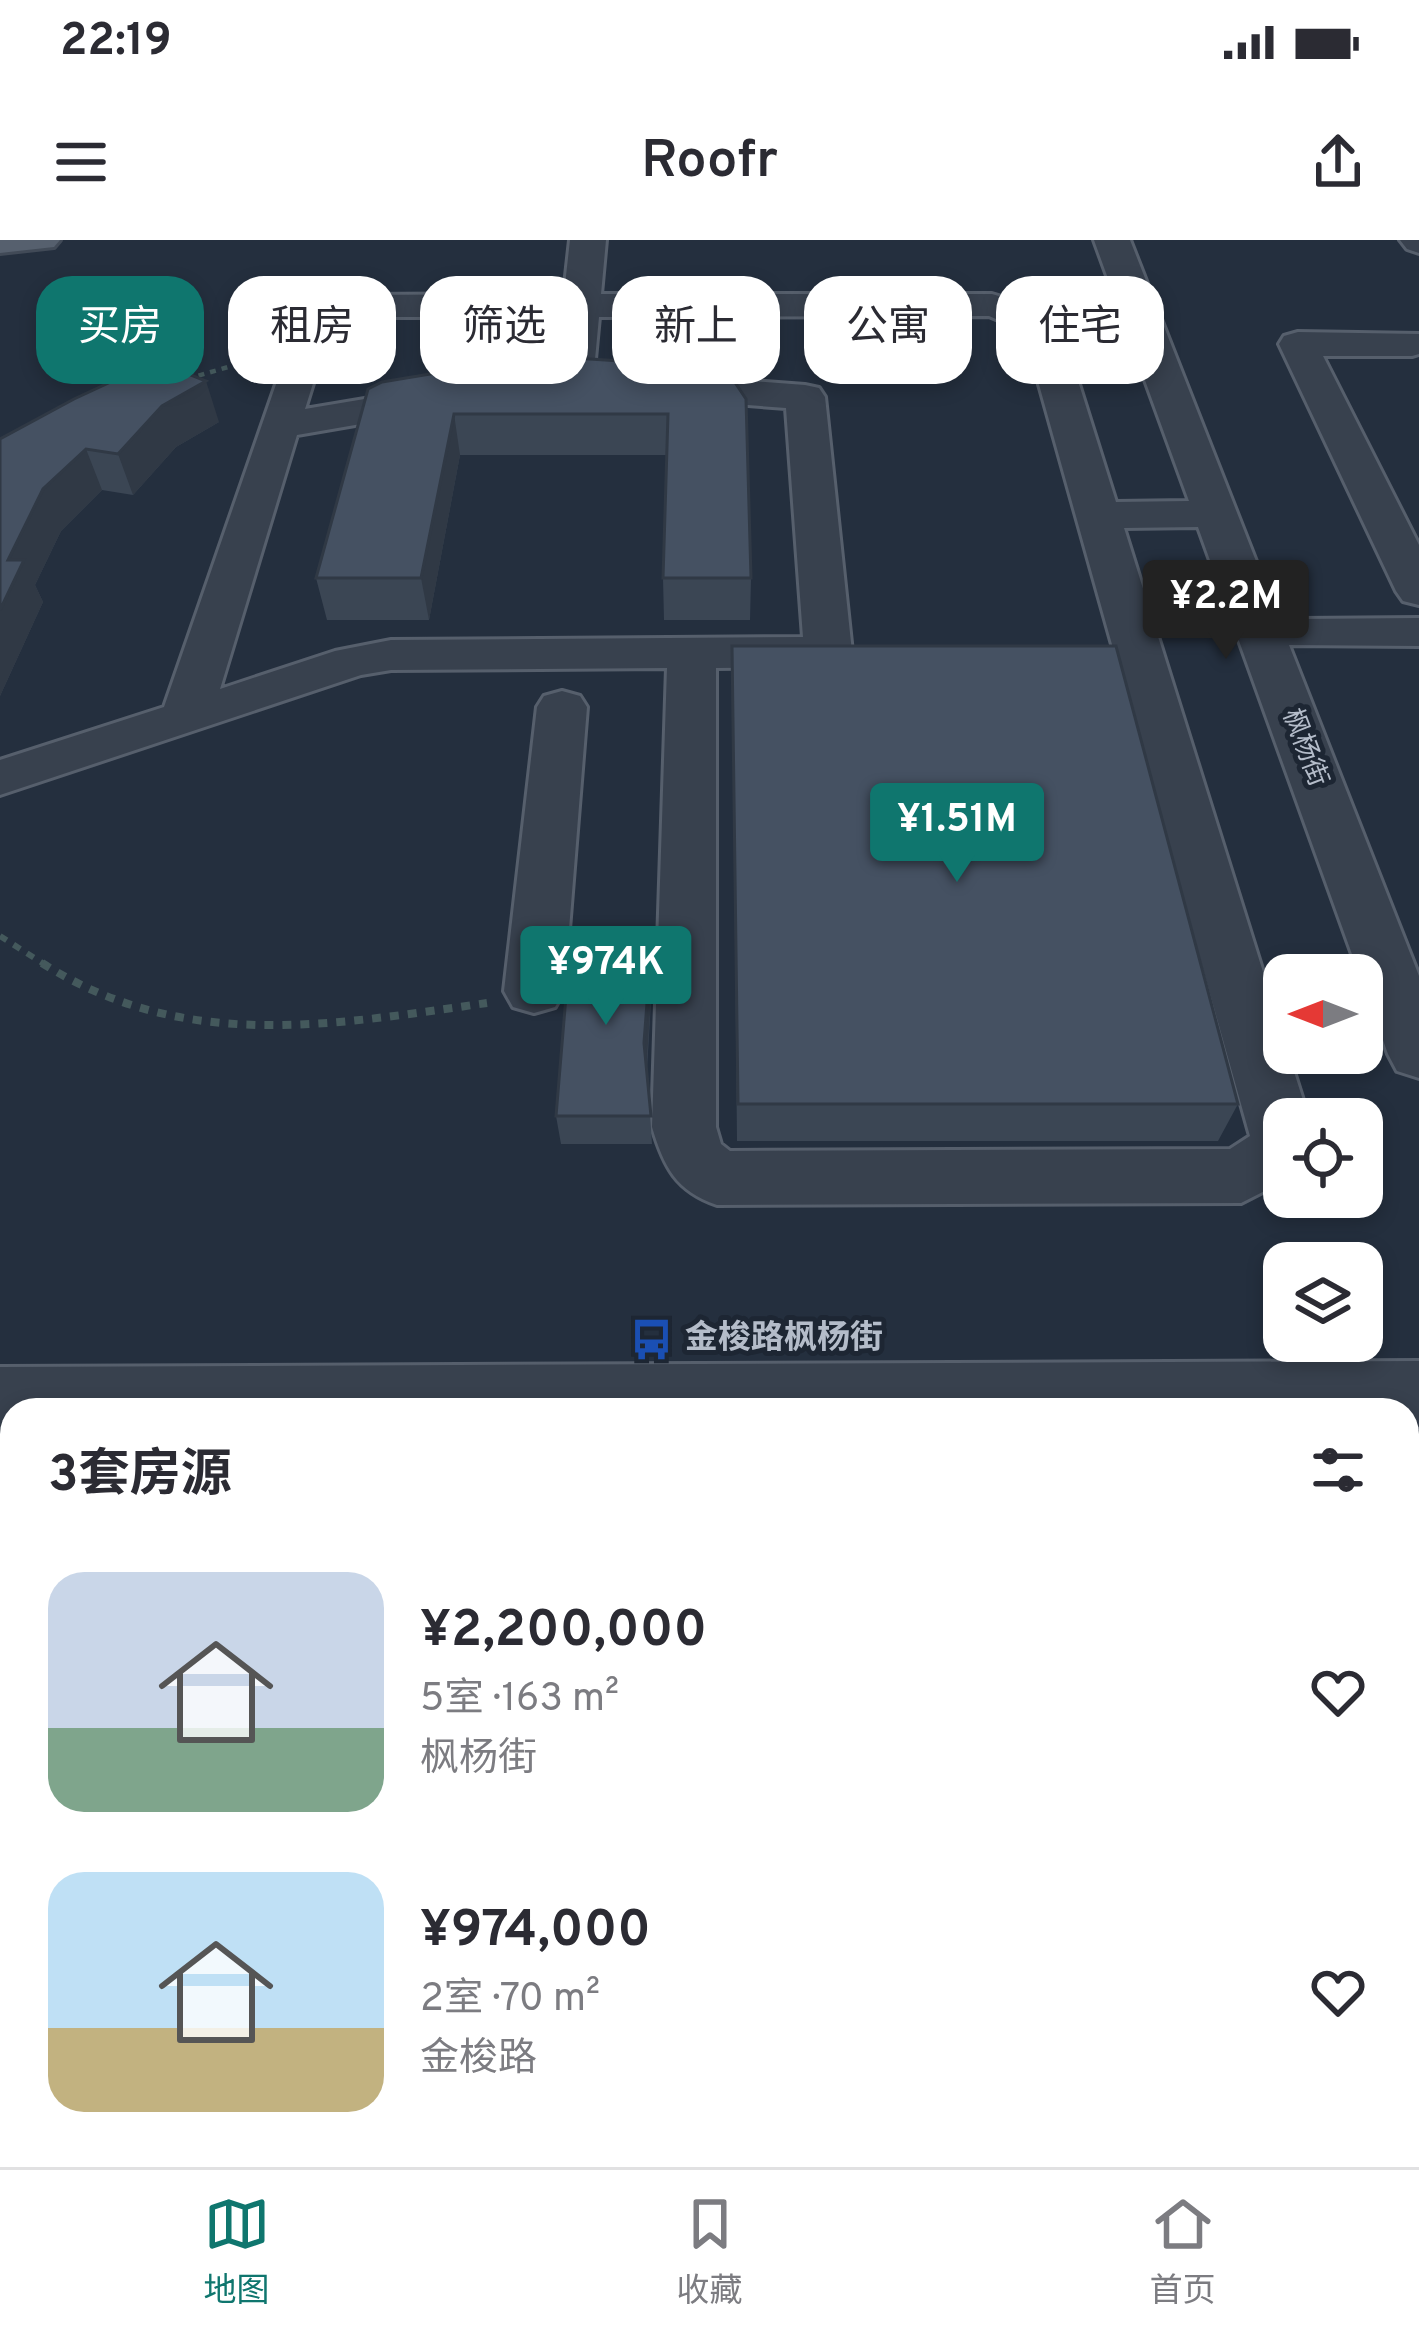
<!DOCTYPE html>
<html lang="zh">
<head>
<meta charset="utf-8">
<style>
  body { margin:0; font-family:Overpass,"Noto Sans SC",sans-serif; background:#f2f2f3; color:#2b2b33; height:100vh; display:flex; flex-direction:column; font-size:45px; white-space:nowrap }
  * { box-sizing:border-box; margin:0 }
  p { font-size:39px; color:#7c7c81 }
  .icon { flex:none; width:66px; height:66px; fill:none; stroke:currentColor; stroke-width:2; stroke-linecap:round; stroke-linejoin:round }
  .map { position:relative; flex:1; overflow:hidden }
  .sheet { position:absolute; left:0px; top:1158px; width:1419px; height:771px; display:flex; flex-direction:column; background:#fff; border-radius:36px 36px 0 0; box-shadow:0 6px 18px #0003 }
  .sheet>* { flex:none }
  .guide { position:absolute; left:36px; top:36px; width:1347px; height:108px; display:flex; gap:24px }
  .needle { width:78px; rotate:270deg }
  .fabs { position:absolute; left:1263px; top:714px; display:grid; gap:24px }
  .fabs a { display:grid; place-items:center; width:120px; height:120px; border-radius:24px; background:#fff; box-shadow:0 6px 18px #0003; font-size:60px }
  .price { position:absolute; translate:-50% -102px; padding:0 27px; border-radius:12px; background:#0f766e; color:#fff; font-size:39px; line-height:78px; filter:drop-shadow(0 3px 6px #0008) }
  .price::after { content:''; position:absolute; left:50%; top:72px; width:36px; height:27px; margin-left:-18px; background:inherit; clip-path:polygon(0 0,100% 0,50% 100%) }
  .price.current { background:#222; color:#fff }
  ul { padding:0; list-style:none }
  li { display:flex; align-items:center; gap:36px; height:300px; padding:0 48px }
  li span { display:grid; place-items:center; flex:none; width:336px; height:240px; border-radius:36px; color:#555 }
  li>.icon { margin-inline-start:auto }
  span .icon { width:144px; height:144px; fill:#fffc; stroke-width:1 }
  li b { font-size:51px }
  h2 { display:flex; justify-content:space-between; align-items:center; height:144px; padding:0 48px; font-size:51px }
  .tag { padding:0 42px; border-radius:36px; background:#fff; box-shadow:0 6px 18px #0003; font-size:42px; line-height:108px }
  .tag.current { background:#0f766e; color:#fff }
  .status { display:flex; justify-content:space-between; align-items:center; height:84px; padding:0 60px; background:#fff; direction:ltr }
  .status svg { height:33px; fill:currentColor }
  header { display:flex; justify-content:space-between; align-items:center; height:156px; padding:0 48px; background:#fff; font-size:54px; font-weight:600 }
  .dock { display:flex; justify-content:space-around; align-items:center; height:168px; border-top:3px solid #e1e1e2; background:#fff; font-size:33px; color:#7c7c81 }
  .dock a { display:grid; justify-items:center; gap:6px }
  .dock .current { color:#0f766e }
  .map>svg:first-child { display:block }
</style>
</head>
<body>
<div class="status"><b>22:19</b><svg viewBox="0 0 49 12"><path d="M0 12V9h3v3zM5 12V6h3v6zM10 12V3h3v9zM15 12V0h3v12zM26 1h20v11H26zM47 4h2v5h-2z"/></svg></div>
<header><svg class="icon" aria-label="menu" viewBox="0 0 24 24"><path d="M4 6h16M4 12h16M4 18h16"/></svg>Roofr<svg class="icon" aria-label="share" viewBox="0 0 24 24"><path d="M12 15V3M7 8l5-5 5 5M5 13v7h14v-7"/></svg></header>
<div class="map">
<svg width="1419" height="1927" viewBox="0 0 1419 1927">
  <rect width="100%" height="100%" fill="#242f3e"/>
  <path fill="#263c3f" d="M 0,1229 L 12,1229 L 12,1382 L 0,1382 Z
    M 1407,1248 L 1419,1289 L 1419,1384 L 1407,1384 Z"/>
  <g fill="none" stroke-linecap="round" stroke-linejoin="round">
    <defs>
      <path id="minor" d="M 570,0 L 606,0 L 601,54 L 992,54 L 1045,70 L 1061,87 L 1116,262 L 1189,261 L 1094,0 L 1130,0 L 1281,385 L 1299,379 L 1419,378 L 1419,406 L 1289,405 L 1419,736 L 1419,838 L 1397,831 L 1388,814 L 1198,287 L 1124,288 L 1284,799 L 1284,813 L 1288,813 L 1309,879 L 1284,879 L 1284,941 L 1241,963 L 717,965 C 676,951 664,927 652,887 L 667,428 L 391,430 L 361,435 L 0,555 L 0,520 L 164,467 L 299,78 L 344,55 L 564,54 ZM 989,76 L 1024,91 L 1250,896 L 1230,909 L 730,911 L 721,904 L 716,887 L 716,428 L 828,427 L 845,422 L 852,412 L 825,157 L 819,148 L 805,145 L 658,134 L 644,138 L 638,146 L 644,154 L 658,158 L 786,168 L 803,397 L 391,400 L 335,411 L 220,449 L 297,195 L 448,169 L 462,166 L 468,157 L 462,148 L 448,145 L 305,169 L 329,92 L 352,77 L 561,77 L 553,140 L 559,148 L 587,148 L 593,140 L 599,77 Z
        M 1400,0 L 1419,0 L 1419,13 L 1407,9 Z
        M 1298,92 L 1419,94 L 1419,114 L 1412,116 L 1323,116 L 1419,305 L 1419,365 L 1403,361 L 1396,351 L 1279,104 L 1284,96 Z
        M 562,451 L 580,456 L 587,467 L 564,751 L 555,767 L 534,773 L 513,767 L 504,751 L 537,467 L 544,456 Z
        M 1419,1121 L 1419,1187 L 1407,1187 L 1407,1170 L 12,1170 L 12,1193 L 0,1193 L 0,1127 Z
        M 1407,1481 L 1419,1486 L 1419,1612 L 1407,1607 Z"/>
      <path id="major" d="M 0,0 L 60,0 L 54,7 L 0,13 Z"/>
    </defs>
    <use href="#minor" stroke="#565f6c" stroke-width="6"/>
    <use href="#major" stroke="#414a57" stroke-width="6"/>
    <path stroke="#44595c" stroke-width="4.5" stroke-dasharray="6 6" stroke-linecap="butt" d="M 187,139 L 259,118"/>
    <path stroke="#44595c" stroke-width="6" stroke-dasharray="8 8" stroke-linecap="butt" d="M 0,696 L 47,726"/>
    <path stroke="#44595c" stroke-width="8" stroke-dasharray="9 9" stroke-linecap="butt" d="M 42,723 C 184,813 331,785 487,763"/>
    <use href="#minor" fill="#38414e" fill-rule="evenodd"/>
    <use href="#major" fill="#56606e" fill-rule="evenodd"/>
  </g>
  <path fill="#3b4654" d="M 637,128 L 722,128 L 751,338 L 750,380 L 664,380 L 663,338 L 667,215 L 460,215 L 429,380 L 327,380 L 316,338 L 368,149 Z
    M 219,182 L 176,207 L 133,255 L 102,250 L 61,291 L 35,345 L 43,362 L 0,456 L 0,199 Z
    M 732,406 L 1238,864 L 1218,901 L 737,901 Z
    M 652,696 L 653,728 L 647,829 L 652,904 L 561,904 L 556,876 Z
    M 0,1364 L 12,1364 L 12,1538 L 0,1538 Z"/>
  <path fill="#303945" d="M 206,141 L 219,182 L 176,207 L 133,255 L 118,214 L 162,166 Z
    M 454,174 L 460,215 L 429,380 L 421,338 Z
    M 86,209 L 102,250 L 61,291 L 35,345 L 43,362 L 0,456 L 0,370 L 8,320 L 43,249 Z
    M 652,696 L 653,728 L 646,833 L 644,803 Z
    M 450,1917 L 463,1917 L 459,1927 L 446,1927 Z"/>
  <path fill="#455162" stroke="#303945" stroke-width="3" d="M 559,117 L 636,122 L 636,128 L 722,128 L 730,135 L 746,159 L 751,338 L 663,338 L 668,174 L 454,174 L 421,338 L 316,338 L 368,149 L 382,142 L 521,119 Z
    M 156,121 L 206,141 L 162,166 L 118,214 L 86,209 L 43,249 L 8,320 L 24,320 L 0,370 L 0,199 L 74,159 Z
    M 732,406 L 1116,406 L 1238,864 L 738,864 Z
    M 571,696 L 652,696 L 644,803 L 651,876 L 556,876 Z
    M 0,1364 L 12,1364 L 12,1512 L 9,1522 L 0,1522 Z
    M 260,1917 L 450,1917 L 446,1927 L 259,1927 Z"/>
  <defs>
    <symbol id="bus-bare" viewBox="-9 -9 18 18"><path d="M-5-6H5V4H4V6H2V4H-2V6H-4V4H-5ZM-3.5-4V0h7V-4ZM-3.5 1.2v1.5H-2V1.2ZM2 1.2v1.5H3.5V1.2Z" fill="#1a4fb4" stroke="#1d2633" stroke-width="2.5" paint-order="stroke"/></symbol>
  </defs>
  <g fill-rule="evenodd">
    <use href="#bus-bare" x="622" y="1070" width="59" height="59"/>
  </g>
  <g text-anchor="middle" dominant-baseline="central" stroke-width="10" stroke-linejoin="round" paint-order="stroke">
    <g font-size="27" fill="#b4bcc9" stroke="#1d2633">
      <text transform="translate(1304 508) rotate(69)">枫杨街</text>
    </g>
    <g font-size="33" font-weight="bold" fill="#b4bcc9" stroke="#1d2633" text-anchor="start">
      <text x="685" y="1100">金梭路枫杨街</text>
    </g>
  </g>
</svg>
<div class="fabs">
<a><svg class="needle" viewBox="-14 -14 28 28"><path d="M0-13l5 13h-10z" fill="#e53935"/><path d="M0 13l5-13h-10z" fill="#7c7c81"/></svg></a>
<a><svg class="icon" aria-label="locate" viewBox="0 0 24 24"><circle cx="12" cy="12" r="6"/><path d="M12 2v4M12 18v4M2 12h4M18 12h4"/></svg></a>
<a><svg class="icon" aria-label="layers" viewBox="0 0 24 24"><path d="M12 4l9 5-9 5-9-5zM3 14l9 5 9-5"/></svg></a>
</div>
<b class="price current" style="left:1226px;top:422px">¥2.2M</b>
<b class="price" style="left:957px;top:645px">¥1.51M</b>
<b class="price" style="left:606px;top:788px">¥974K</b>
<div class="guide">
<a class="tag current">买房</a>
<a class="tag">租房</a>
<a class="tag">筛选</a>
<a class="tag">新上</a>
<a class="tag">公寓</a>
<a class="tag">住宅</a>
</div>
<section class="sheet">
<h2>3套房源<svg class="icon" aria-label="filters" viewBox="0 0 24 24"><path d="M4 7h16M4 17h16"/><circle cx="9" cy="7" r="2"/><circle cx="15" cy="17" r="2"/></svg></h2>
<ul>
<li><span style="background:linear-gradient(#c9d6e8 65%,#7fa58c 0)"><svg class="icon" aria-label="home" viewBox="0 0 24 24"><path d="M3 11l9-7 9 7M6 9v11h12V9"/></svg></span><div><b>¥2,200,000</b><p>5室 · 163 m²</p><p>枫杨街</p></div><svg class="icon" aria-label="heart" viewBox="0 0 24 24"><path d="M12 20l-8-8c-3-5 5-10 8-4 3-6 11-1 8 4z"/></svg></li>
<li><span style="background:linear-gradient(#bfe0f5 65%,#c2b280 0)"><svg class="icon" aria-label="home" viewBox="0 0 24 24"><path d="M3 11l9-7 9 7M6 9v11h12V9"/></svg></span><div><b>¥974,000</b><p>2室 · 70 m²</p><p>金梭路</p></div><svg class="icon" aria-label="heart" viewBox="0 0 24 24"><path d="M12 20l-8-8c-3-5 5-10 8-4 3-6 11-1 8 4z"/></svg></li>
</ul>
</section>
</div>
<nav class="dock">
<a class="current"><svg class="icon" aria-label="map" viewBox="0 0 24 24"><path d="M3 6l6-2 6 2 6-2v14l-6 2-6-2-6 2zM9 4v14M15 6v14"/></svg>地图</a>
<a><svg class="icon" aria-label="saved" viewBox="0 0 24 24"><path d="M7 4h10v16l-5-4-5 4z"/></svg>收藏</a>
<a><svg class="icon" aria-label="home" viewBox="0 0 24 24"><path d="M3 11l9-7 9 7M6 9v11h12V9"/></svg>首页</a>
</nav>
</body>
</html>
